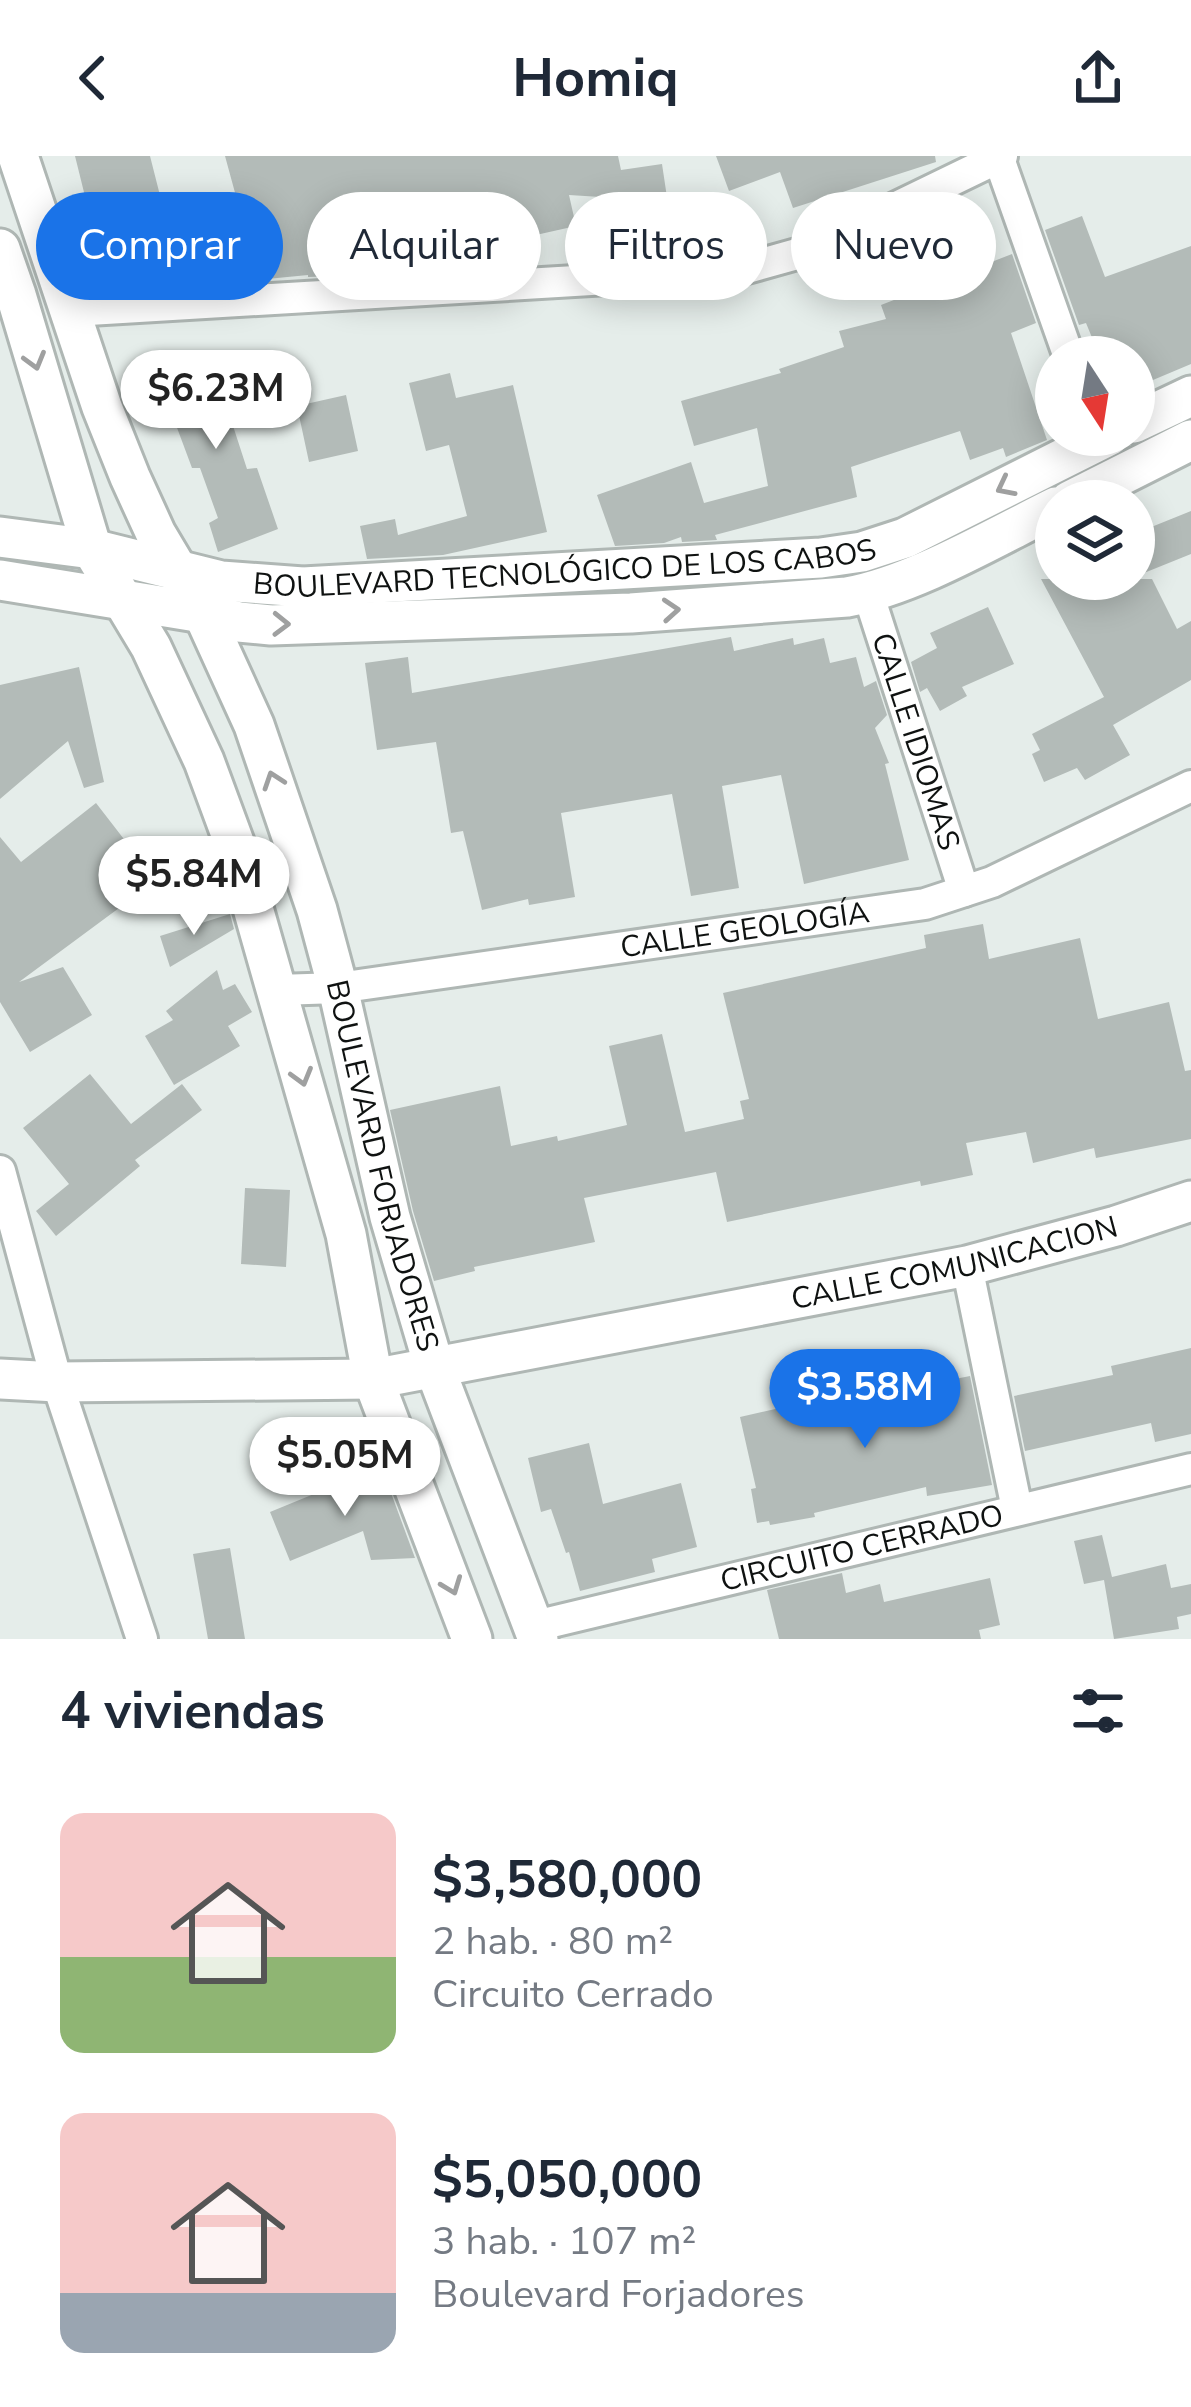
<!DOCTYPE html>
<html lang="es">
<head>
<meta charset="utf-8">
<style>
  body { margin:0; font-family:"Nunito Sans",sans-serif; background:#f6f6f7; color:#1f2937; height:100vh; display:flex; flex-direction:column; font-size:45px; white-space:nowrap }
  * { box-sizing:border-box; margin:0 }
  p { font-size:39px; color:#747a83 }
  .icon { flex:none; width:66px; height:66px; fill:none; stroke:currentColor; stroke-width:2; stroke-linecap:round; stroke-linejoin:round }
  .map { position:relative; height:1483px; overflow:hidden }
  .drawer { display:flex; flex-direction:column; background:#fff; flex:1 }
  .drawer>* { flex:none }
  .banner { position:absolute; left:36px; top:36px; width:1119px; height:108px; display:flex; gap:24px }
  .needle { width:78px; rotate:168deg }
  .tools { position:absolute; left:1035px; top:180px; display:grid; gap:24px }
  .tools a { display:grid; place-items:center; width:120px; height:120px; border-radius:50%; background:#fff; box-shadow:0 6px 30px #0003; font-size:60px }
  .price { position:absolute; translate:-50% -102px; padding:0 27px; border-radius:42px; background:#fff; color:#222; font-size:39px; line-height:78px; filter:drop-shadow(0 3px 6px #0008) }
  .price::after { content:''; position:absolute; left:50%; top:72px; width:36px; height:27px; margin-left:-18px; background:inherit; clip-path:polygon(0 0,100% 0,50% 100%) }
  .price.active { background:#1a73e8; color:#fff }
  ul { padding:0; list-style:none }
  li { display:flex; align-items:center; gap:36px; height:300px; padding:0 60px }
  li span { display:grid; place-items:center; flex:none; width:336px; height:240px; border-radius:24px; color:#555 }
  li>.icon { margin-inline-start:auto }
  span .icon { width:144px; height:144px; fill:#fffc; stroke-width:1 }
  li b { font-size:51px }
  h2 { display:flex; justify-content:space-between; align-items:center; height:144px; padding:0 60px; font-size:51px }
  .pill { padding:0 42px; border-radius:54px; background:#fff; box-shadow:0 6px 30px #0003; font-size:42px; line-height:108px }
  .pill.active { background:#1a73e8; color:#fff }
  header { display:flex; justify-content:space-between; align-items:center; height:156px; padding:0 60px; background:#fff; font-size:54px; font-weight:700 }
  .map>svg:first-child { display:block }
</style>
</head>
<body>
<header><svg class="icon" aria-label="back" viewBox="0 0 24 24"><path d="M15 5l-7 7 7 7"/></svg>Homiq<svg class="icon" aria-label="share" viewBox="0 0 24 24"><path d="M12 15V3M7 8l5-5 5 5M5 13v7h14v-7"/></svg></header>
<div class="map">
<svg width="1191" height="1483" viewBox="0 0 1191 1483">
  <rect width="100%" height="100%" fill="#e5edea"/>
  <path fill="#b3bbb8" d="M 75,0 L 150,0 L 168,71 L 243,66 L 225,0 L 618,0 L 621,14 L 662,8 L 668,48 L 633,53 L 617,42 L 569,39 L 576,70 L 500,87 L 505,106 L 489,111 L 461,112 L 449,67 L 420,75 L 413,52 L 340,71 L 352,116 L 337,120 L 308,121 L 308,119 L 247,125 L 244,109 L 178,114 L 181,125 L 158,130 L 108,133 Z
    M 716,0 L 935,0 L 936,6 L 793,52 L 780,16 L 729,35 Z
    M 1082,60 L 1105,121 L 1191,90 L 1191,208 L 1134,232 L 1134,201 L 1100,201 L 1086,167 L 1079,169 L 1045,74 Z
    M 1012,98 L 1036,167 L 1011,177 L 1047,284 L 1006,301 L 1003,292 L 970,304 L 960,275 L 851,311 L 857,341 L 715,379 L 717,384 L 682,386 L 681,381 L 664,387 L 615,390 L 597,339 L 691,306 L 704,347 L 768,330 L 757,272 L 694,290 L 681,245 L 781,217 L 779,213 L 844,191 L 839,175 L 886,163 L 881,149 Z
    M 211,202 L 247,313 L 257,312 L 278,373 L 218,396 L 209,367 L 218,362 L 200,312 L 192,312 L 154,210 Z
    M 450,217 L 456,242 L 513,229 L 547,376 L 443,399 L 367,403 L 360,370 L 395,363 L 398,379 L 467,360 L 449,289 L 426,295 L 409,227 Z
    M 346,239 L 358,295 L 309,306 L 297,250 Z
    M 1191,355 L 1191,398 L 1134,421 L 1134,378 Z
    M 1041,423 L 1152,423 L 1177,473 L 1191,465 L 1191,524 L 1113,569 L 1130,599 L 1085,624 L 1077,612 L 1044,626 L 1032,598 L 1040,594 L 1032,578 L 1104,541 Z
    M 988,451 L 1014,508 L 962,531 L 967,540 L 940,555 L 927,532 L 920,536 L 911,506 L 937,492 L 930,477 Z
    M 731,481 L 734,495 L 793,482 L 794,489 L 824,482 L 830,507 L 856,501 L 864,531 L 876,525 L 887,559 L 875,572 L 889,607 L 885,608 L 909,704 L 804,728 L 781,619 L 722,630 L 739,732 L 691,740 L 672,638 L 561,657 L 575,741 L 529,749 L 528,743 L 482,754 L 463,675 L 451,677 L 436,586 L 377,594 L 365,507 L 408,501 L 412,537 Z
    M 79,511 L 104,626 L 84,632 L 68,585 L 0,643 L 0,529 Z
    M 96,647 L 137,700 L 142,696 L 161,721 L 19,826 L 63,811 L 92,859 L 30,896 L 0,846 L 0,681 L 21,706 Z
    M 230,758 L 234,773 L 170,811 L 160,780 Z
    M 983,768 L 989,803 L 1080,782 L 1098,863 L 1169,846 L 1185,915 L 1191,914 L 1191,983 L 1096,1002 L 1094,992 L 1033,1007 L 1026,976 L 966,987 L 973,1019 L 921,1030 L 920,1025 L 727,1066 L 716,1016 L 584,1042 L 595,1086 L 474,1111 L 475,1115 L 434,1125 L 413,1055 L 390,954 L 500,930 L 511,990 L 557,980 L 558,985 L 627,969 L 609,890 L 662,878 L 685,976 L 744,963 L 740,945 L 749,943 L 723,837 L 926,792 L 924,779 Z
    M 217,814 L 223,834 L 235,828 L 252,856 L 228,870 L 240,890 L 174,929 L 145,880 L 173,864 L 166,855 Z
    M 90,918 L 131,968 L 182,928 L 202,954 L 135,1004 L 140,1010 L 56,1080 L 36,1055 L 69,1028 L 23,972 Z
    M 245,1032 L 290,1034 L 286,1111 L 241,1108 Z
    M 1191,1192 L 1191,1278 L 1155,1286 L 1151,1267 L 1025,1295 L 1014,1240 L 1113,1219 L 1111,1210 Z
    M 970,1220 L 992,1329 L 927,1340 L 926,1331 L 814,1357 L 815,1361 L 770,1369 L 769,1365 L 757,1367 L 751,1333 L 756,1332 L 740,1261 L 802,1247 L 805,1260 L 906,1236 L 905,1233 Z
    M 589,1287 L 603,1348 L 681,1327 L 697,1391 L 652,1403 L 655,1416 L 580,1435 L 569,1396 L 566,1397 L 551,1353 L 541,1356 L 528,1302 Z
    M 345,1312 L 384,1318 L 415,1402 L 371,1404 L 363,1375 L 290,1405 L 270,1356 L 348,1324 Z
    M 1102,1379 L 1112,1421 L 1166,1408 L 1171,1432 L 1191,1428 L 1191,1458 L 1177,1461 L 1179,1473 L 1114,1483 L 1104,1424 L 1084,1428 L 1074,1385 Z
    M 230,1392 L 245,1483 L 208,1483 L 193,1398 Z
    M 842,1417 L 846,1437 L 880,1428 L 884,1446 L 990,1422 L 1000,1469 L 979,1474 L 981,1483 L 779,1483 L 767,1434 Z"/>
  <g fill="none" stroke-linecap="round" stroke-linejoin="round">
    <defs>
      <g id="minor">
        <path d="M 998,0 L 1069,201"/>
        <path d="M 72,155 L 692,118 L 747,112 L 804,96 L 1002,0"/>
        <path id="s1" d="M 868,437 L 964,735"/>
        <path id="s2" d="M 278,834 L 338,832 L 925,748 L 992,726 L 1191,630"/>
        <path d="M 0,1015 L 57,1226 L 142,1483"/>
        <path d="M 967,1110 L 1017,1353"/>
        <path id="s3" d="M 535,1470 L 1191,1313"/>
      </g>
      <g id="tertiary">
        <path id="s4" d="M 18,0 L 102,251 L 130,321 L 156,378 L 203,457 L 254,569 L 317,754 L 338,832 L 390,1061 L 434,1210 L 538,1483"/>
        <path d="M 0,93 L 16,139 L 92,393 L 151,491 L 204,605 L 235,689 L 346,1078 L 373,1223 L 472,1483"/>
        <path d="M 1134,267 L 1191,240"/>
        <path d="M 1070,345 L 1191,284"/>
        <path id="s5" d="M 0,381 L 92,393 L 221,425 L 303,431 L 821,402 L 862,396 L 905,382 L 1110,279"/>
        <path d="M 0,424 L 203,457 L 239,466 L 271,469 L 631,457 L 847,441 C 914,429 993,382 1056,351"/>
        <path id="s6" d="M 0,1223 L 57,1226 L 373,1223 L 967,1110 L 1116,1070 L 1191,1045"/>
      </g>
    </defs>
    <use href="#minor" stroke="#afb7b4" stroke-width="36"/>
    <use href="#tertiary" stroke="#afb7b4" stroke-width="45"/>
    <use href="#minor" stroke="#fff" stroke-width="30"/>
    <use href="#tertiary" stroke="#fff" stroke-width="39"/>
  </g>
  <defs><path id="oneway-chevron" d="M-2-3.5L2.5 0L-2 3.5" fill="none" stroke-width="1.6" stroke-linecap="round" stroke-linejoin="round" transform="scale(3)"/></defs>
  <g stroke="#9fa0a0">
    <use href="#oneway-chevron" transform="translate(35 205) rotate(74)"/>
    <use href="#oneway-chevron" transform="translate(1005 331) rotate(153)"/>
    <use href="#oneway-chevron" transform="translate(671 454) rotate(-4)"/>
    <use href="#oneway-chevron" transform="translate(281 468) rotate(1)"/>
    <use href="#oneway-chevron" transform="translate(273 624) rotate(-109)"/>
    <use href="#oneway-chevron" transform="translate(302 921) rotate(74)"/>
    <use href="#oneway-chevron" transform="translate(452 1430) rotate(69)"/>
  </g>
  <g text-anchor="middle" dominant-baseline="central" stroke-width="9" stroke-linejoin="round" paint-order="stroke">
    <g font-size="30" fill="#0f1211" stroke="#e5edea">
      <text stroke="none"><textPath href="#s5" startOffset="570">BOULEVARD TECNOLÓGICO DE LOS CABOS</textPath></text>
      <text stroke="none"><textPath href="#s1" startOffset="156">CALLE IDIOMAS</textPath></text>
      <text stroke="none"><textPath href="#s2" startOffset="471">CALLE GEOLOGÍA</textPath></text>
      <text stroke="none"><textPath href="#s4" startOffset="1077">BOULEVARD FORJADORES</textPath></text>
      <text stroke="none"><textPath href="#s6" startOffset="966">CALLE COMUNICACION</textPath></text>
      <text stroke="none"><textPath href="#s3" startOffset="336">CIRCUITO CERRADO</textPath></text>
    </g>
  </g>
</svg>
<div class="tools">
<a><svg class="needle" viewBox="-14 -14 28 28"><path d="M0-13l5 13h-10z" fill="#e53935"/><path d="M0 13l5-13h-10z" fill="#747a83"/></svg></a>
<a><svg class="icon" aria-label="layers" viewBox="0 0 24 24"><path d="M12 4l9 5-9 5-9-5zM3 14l9 5 9-5"/></svg></a>
</div>
<b class="price" style="left:216px;top:296px">$6.23M</b>
<b class="price" style="left:194px;top:782px">$5.84M</b>
<b class="price active" style="left:865px;top:1295px">$3.58M</b>
<b class="price" style="left:345px;top:1363px">$5.05M</b>
<div class="banner">
<a class="pill active">Comprar</a>
<a class="pill">Alquilar</a>
<a class="pill">Filtros</a>
<a class="pill">Nuevo</a>
</div>
</div>
<section class="drawer">
<h2>4 viviendas<svg class="icon" aria-label="filters" viewBox="0 0 24 24"><path d="M4 7h16M4 17h16"/><circle cx="9" cy="7" r="2"/><circle cx="15" cy="17" r="2"/></svg></h2>
<ul>
<li><span style="background:linear-gradient(#f6c9c9 60%,#8fb573 0)"><svg class="icon" aria-label="home" viewBox="0 0 24 24"><path d="M3 11l9-7 9 7M6 9v11h12V9"/></svg></span><div><b>$3,580,000</b><p>2 hab. · 80 m²</p><p>Circuito Cerrado</p></div></li>
<li><span style="background:linear-gradient(#f6c9c9 75%,#9aa5b1 0)"><svg class="icon" aria-label="home" viewBox="0 0 24 24"><path d="M3 11l9-7 9 7M6 9v11h12V9"/></svg></span><div><b>$5,050,000</b><p>3 hab. · 107 m²</p><p>Boulevard Forjadores</p></div></li>
</ul>
</section>
</body>
</html>
